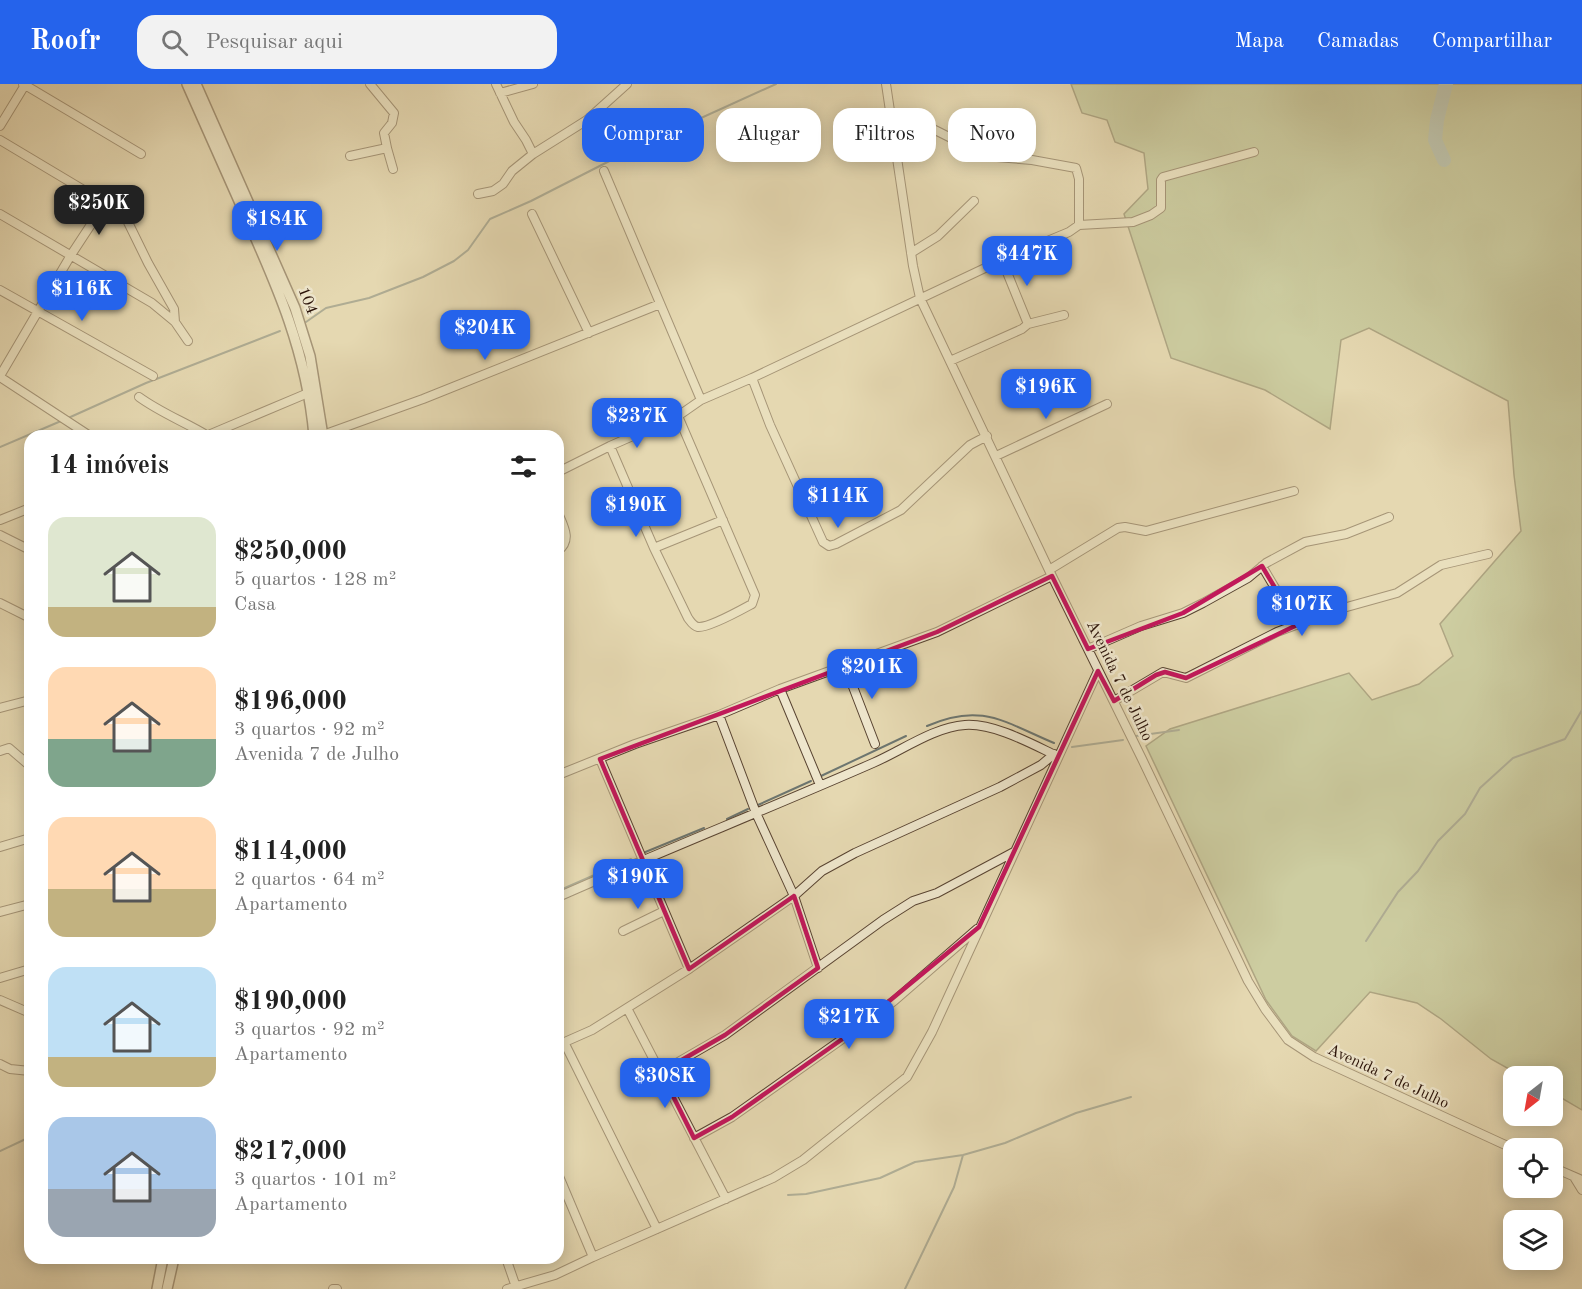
<!DOCTYPE html>
<html lang="pt">
<head>
<meta charset="utf-8">
<style>
  body { margin:0; font-family:"Old Standard TT",serif; background:#f2f2f2; color:#222; height:100vh; display:flex; flex-direction:column; font-size:22px; white-space:nowrap }
  * { box-sizing:border-box; margin:0 }
  p { font-size:20px; color:#767676 }
  .icon { flex:none; width:33px; height:33px; fill:none; stroke:currentColor; stroke-width:2; stroke-linecap:round; stroke-linejoin:round }
  .map { position:relative; flex:1; overflow:hidden }
  .details { position:absolute; left:24px; top:346px; width:540px; height:834px; display:flex; flex-direction:column; background:#fff; border-radius:18px; box-shadow:0 3px 15px #0003 }
  .details>* { flex:none }
  .top-card { position:absolute; left:582px; top:24px; width:570px; height:54px; display:flex; gap:12px }
  .needle { width:39px; rotate:211deg }
  .controls { position:absolute; left:1503px; top:982px; display:grid; gap:12px }
  .controls a { display:grid; place-items:center; width:60px; height:60px; border-radius:12px; background:#fff; box-shadow:0 3px 15px #0003; font-size:30px }
  .price { position:absolute; translate:-50% -51px; padding:0 14px; border-radius:12px; background:#2563eb; color:#fff; font-size:20px; line-height:39px; filter:drop-shadow(0 2px 3px #0008) }
  .price::after { content:''; position:absolute; left:50%; top:36px; width:18px; height:14px; margin-left:-9px; background:inherit; clip-path:polygon(0 0,100% 0,50% 100%) }
  .price.selected { background:#222; color:#fff }
  ul { padding:0; list-style:none }
  li { display:flex; align-items:center; gap:18px; height:150px; padding:0 24px }
  li span { display:grid; place-items:center; flex:none; width:168px; height:120px; border-radius:18px; color:#555 }
  li>.icon { margin-inline-start:auto }
  span .icon { width:72px; height:72px; fill:#fffc; stroke-width:1 }
  li b { font-size:26px }
  h2 { display:flex; justify-content:space-between; align-items:center; height:72px; padding:0 24px; font-size:26px }
  .tag { padding:0 21px; border-radius:18px; background:#fff; box-shadow:0 3px 15px #0003; font-size:21px; line-height:54px }
  .tag.selected { background:#2563eb; color:#fff }
  header { display:flex; align-items:center; gap:36px; box-sizing:border-box; height:84px; padding:0 30px; background:#2563eb; color:#fff }
  header strong { font-size:28px }
  nav { display:flex; gap:33px; margin-inline-start:auto; font-size:21px }
  .search { width:420px; height:54px; background:#f2f2f2; display:flex; align-items:center; gap:15px; box-sizing:border-box; padding:0 21px; border-radius:18px; color:#767676; font-size:22px }
  .map>svg:first-child { display:block }
</style>
</head>
<body>
<header>
<strong>Roofr</strong>
<div class="search"><svg class="icon" aria-label="search" viewBox="0 0 24 24"><circle cx="10" cy="10" r="6"/><path d="M15 15l6 6"/></svg>Pesquisar aqui</div>
<nav><a>Mapa</a><a>Camadas</a><a>Compartilhar</a></nav>
</header>
<div class="map">
<svg width="1582" height="1205" viewBox="0 0 1582 1205">
  <rect width="100%" height="100%" fill="#e5d8b1"/>
  <filter id="stains"><feTurbulence type="fractalNoise" baseFrequency=".00333" numOctaves="4"/><feColorMatrix values="0 0 0 0 .2 0 0 0 0 .09 0 0 0 0 .02 0 0 0 .5 -.17"/></filter>
  <radialGradient id="worn" r=".72"><stop offset=".6" stop-color="#630" stop-opacity="0"/><stop offset="1" stop-color="#630" stop-opacity=".3"/></radialGradient>
  <path fill="#b0bf8f" stroke="#6d684c" stroke-width="1.5" d="M 1071,0 L 1582,0 L 1582,1026 L 1553,1009 L 1552,993 L 1523,993 L 1491,975 L 1441,935 L 1417,919 L 1370,908 L 1316,967 L 1292,952 L 1266,916 L 1146,662 L 1170,645 L 1349,589 L 1372,616 L 1419,600 L 1453,572 L 1440,540 L 1521,447 L 1514,391 L 1508,317 L 1369,244 L 1341,256 L 1330,345 L 1265,306 L 1171,274 L 1124,130 L 1148,105 L 1144,69 L 1115,58 L 1107,36 L 1082,29 Z"/>
  <g fill="none" stroke-linecap="round" stroke-linejoin="round">
    <path stroke="#6d7670" stroke-width="2" d="M 306,238 L 326,224 L 369,214 L 423,193 L 454,177 L 468,166 L 490,135 L 531,117 L 635,64 L 776,0
      M 66,335 L 146,299 L 280,247
      M 0,363 L 61,337
      M 927,642 C 981,618 1004,638 1054,659
      M 1136,652 L 1179,646
      M 1072,663 L 1123,656
      M 821,692 L 906,652
      M 758,721 L 811,697
      M 727,735 L 748,725
      M 643,769 L 704,744
      M 558,807 L 631,775
      M 1366,857 L 1398,808 L 1418,787 L 1438,757 L 1465,730 L 1480,704 L 1513,674 L 1565,655 L 1582,626
      M 0,1067 L 30,1053
      M 788,1111 L 806,1110 L 880,1094 L 915,1078 L 963,1071 L 1005,1059 L 1076,1029 L 1131,1013
      M 905,1205 L 954,1103 L 963,1071"/>
    <path stroke="#99b8b5" stroke-width="14" d="M 1444,76 L 1435,56 L 1437,36 L 1446,0"/>
    <defs>
      <path id="minor" d="M 886,0 L 913,182 L 920,214 L 1049,486 L 1142,675 L 1248,897 L 1265,925 L 1288,956 L 1314,973 L 1514,1065
        M 25,1 L 141,70
        M 500,9 L 533,0
        M 0,42 L 25,1 L 23,0
        M 893,45 L 933,45 L 975,66 L 997,73 L 1032,76 L 1076,84 L 1079,95 L 1079,141
        M 0,56 L 102,117 L 92,139 L 71,171 L 0,292
        M 387,64 L 393,85
        M 533,70 L 587,36 L 627,0
        M 350,72 L 387,64 L 384,49 L 392,39 L 394,29 L 370,0
        M 604,87 L 701,316 L 752,294 L 1002,176 L 1069,148 L 1079,141 L 1133,138 L 1151,131 L 1161,124 L 1161,96 L 1163,93 L 1254,68
        M 478,110 L 493,107 L 503,100 L 512,87 L 533,70 L 526,56 L 514,38 L 496,0
        M 102,117 L 120,123 L 123,128 L 148,179 L 174,225 L 175,238
        M 0,130 L 152,219 L 175,238 L 188,257
        M 532,130 L 589,249
        M 911,169 L 938,152 L 974,117
        M 1002,176 L 1028,240
        M 0,206 L 153,292
        M 950,277 L 1022,245 L 1028,240 L 1064,231
        M 0,293 L 90,352
        M 752,294 L 770,341 L 823,458 L 829,462 L 836,460 L 901,426 L 970,361 L 987,352
        M 139,313 C 161,329 185,338 208,352
        M 206,352 L 308,309
        M 320,352 L 423,315 L 660,220
        M 610,362 L 654,464 L 688,534 C 691,538 693,542 698,543 C 709,544 741,526 752,520 L 755,511 L 678,332
        M 996,372 L 1107,320
        M 558,388 L 610,362 L 678,332 L 701,316
        M 558,429 C 564,443 572,456 558,467
        M 0,436 L 30,424
        M 0,451 L 30,466
        M 654,464 L 723,436
        M 1262,482 L 1297,541
        M 1049,486 L 1118,444 L 1125,443 L 1146,447 L 1294,407
        M 0,519 L 30,534
        M 1088,565 L 1141,542 L 1183,529 L 1203,519 L 1248,494 L 1266,479 L 1305,458 L 1346,450 L 1389,433
        M 845,582 L 875,660
        M 780,605 L 820,701
        M 1114,617 L 1163,588 L 1186,594 L 1277,548 L 1336,526 L 1397,509 L 1441,481 L 1488,470
        M 0,624 L 30,616
        M 719,631 L 756,729 L 794,812 L 818,884
        M 0,667 L 9,664 L 30,682
        M 600,675 L 689,885
        M 558,691 L 635,660 L 719,631 L 780,605 L 937,548 L 1052,492
        M 0,763 L 30,754
        M 558,813 C 662,767 768,725 873,679 C 901,667 934,643 965,641 C 993,639 1030,659 1055,671
        M 0,828 L 30,820
        M 623,847 L 664,827
        M 0,894 L 30,885
        M 0,916 L 30,929
        M 627,924 L 726,1115
        M 564,958 L 657,1145
        M 558,961 L 592,946 L 689,885 L 794,812 L 822,787 L 855,769 L 1000,703 L 1041,681 L 1054,670
        M 0,980 L 10,985 L 30,987
        M 661,988 L 725,951 L 883,836 L 913,817 L 937,809 L 1014,768
        M 694,1054 L 732,1033 L 848,951 L 894,917 L 977,845
        M 1552,1083 L 1582,1096
        M 558,1090 L 593,1173 L 773,1094 L 803,1076 L 907,993 L 932,948 L 1098,587
        M 1574,1093 L 1582,1106
        M 506,1174 L 516,1203
        M 333,1205 L 337,1205
        M 507,1205 L 555,1191 L 593,1173"/>
      <path id="tertiary" d="M 187,0 C 206,42 224,84 243,126 C 277,201 307,269 314,352
        M 196,0 L 295,224 L 310,272 L 323,352
        M 157,1205 L 163,1174
        M 167,1205 L 174,1174"/>
    </defs>
    <use href="#minor" stroke="#594432" stroke-width="10"/>
    <use href="#tertiary" stroke="#594432" stroke-width="12"/>
    <use href="#minor" stroke="#eee6cc" stroke-width="8"/>
    <use href="#tertiary" stroke="#eee6cc" stroke-width="9"/>
  </g>
  <path d="M0 0H1582V1205H0ZM 1262,482 L 1297,541 L 1186,594 L 1165,588 L 1156,591 L 1114,617 L 1098,587 L 979,843 L 848,951 L 732,1033 L 694,1054 L 661,988 L 725,951 L 818,884 L 794,812 L 689,885 L 600,675 L 937,548 L 1052,492 L 1088,565 L 1183,529 Z" fill="#e5d8b1" fill-opacity=".55" fill-rule="evenodd"/>
  <path fill="none" stroke="#c2185b" stroke-width="4.5" stroke-linejoin="round" d="M 1262,482 L 1297,541 L 1186,594 L 1165,588 L 1156,591 L 1114,617 L 1098,587 L 979,843 L 848,951 L 732,1033 L 694,1054 L 661,988 L 725,951 L 818,884 L 794,812 L 689,885 L 600,675 L 937,548 L 1052,492 L 1088,565 L 1183,529 Z"/>
  <g text-anchor="middle" dominant-baseline="central" stroke-width="5" stroke-linejoin="round" paint-order="stroke">
    <g font-size="16" fill="#2a1208" stroke="#eee6cc">
      <text transform="translate(307 217) rotate(69)">104</text>
      <text transform="translate(1119 597) rotate(64)">Avenida 7 de Julho</text>
      <text transform="translate(1388 993) rotate(25)">Avenida 7 de Julho</text>
    </g>
  </g>
  <rect width="100%" height="100%" filter="url(#stains)"/>
  <rect width="100%" height="100%" fill="url(#worn)"/>
</svg>
<div class="controls">
<a><svg class="needle" viewBox="-14 -14 28 28"><path d="M0-13l5 13h-10z" fill="#e53935"/><path d="M0 13l5-13h-10z" fill="#767676"/></svg></a>
<a><svg class="icon" aria-label="locate" viewBox="0 0 24 24"><circle cx="12" cy="12" r="6"/><path d="M12 2v4M12 18v4M2 12h4M18 12h4"/></svg></a>
<a><svg class="icon" aria-label="layers" viewBox="0 0 24 24"><path d="M12 4l9 5-9 5-9-5zM3 14l9 5 9-5"/></svg></a>
</div>
<b class="price selected" style="left:99px;top:152px">$250K</b>
<b class="price" style="left:277px;top:168px">$184K</b>
<b class="price" style="left:1027px;top:203px">$447K</b>
<b class="price" style="left:82px;top:238px">$116K</b>
<b class="price" style="left:485px;top:277px">$204K</b>
<b class="price" style="left:1046px;top:336px">$196K</b>
<b class="price" style="left:637px;top:365px">$237K</b>
<b class="price" style="left:838px;top:445px">$114K</b>
<b class="price" style="left:636px;top:454px">$190K</b>
<b class="price" style="left:1302px;top:553px">$107K</b>
<b class="price" style="left:872px;top:616px">$201K</b>
<b class="price" style="left:638px;top:826px">$190K</b>
<b class="price" style="left:849px;top:966px">$217K</b>
<b class="price" style="left:665px;top:1025px">$308K</b>
<div class="top-card">
<a class="tag selected">Comprar</a>
<a class="tag">Alugar</a>
<a class="tag">Filtros</a>
<a class="tag">Novo</a>
</div>
<section class="details">
<h2>14 imóveis<svg class="icon" aria-label="filters" viewBox="0 0 24 24"><path d="M4 7h16M4 17h16"/><circle cx="9" cy="7" r="2"/><circle cx="15" cy="17" r="2"/></svg></h2>
<ul>
<li><span style="background:linear-gradient(#dfe7d0 75%,#c2b280 0)"><svg class="icon" aria-label="home" viewBox="0 0 24 24"><path d="M3 11l9-7 9 7M6 9v11h12V9"/></svg></span><div><b>$250,000</b><p>5 quartos · 128 m²</p><p>Casa</p></div></li>
<li><span style="background:linear-gradient(#ffd9b3 60%,#7fa58c 0)"><svg class="icon" aria-label="home" viewBox="0 0 24 24"><path d="M3 11l9-7 9 7M6 9v11h12V9"/></svg></span><div><b>$196,000</b><p>3 quartos · 92 m²</p><p>Avenida 7 de Julho</p></div></li>
<li><span style="background:linear-gradient(#ffd9b3 60%,#c2b280 0)"><svg class="icon" aria-label="home" viewBox="0 0 24 24"><path d="M3 11l9-7 9 7M6 9v11h12V9"/></svg></span><div><b>$114,000</b><p>2 quartos · 64 m²</p><p>Apartamento</p></div></li>
<li><span style="background:linear-gradient(#bfe0f5 75%,#c2b280 0)"><svg class="icon" aria-label="home" viewBox="0 0 24 24"><path d="M3 11l9-7 9 7M6 9v11h12V9"/></svg></span><div><b>$190,000</b><p>3 quartos · 92 m²</p><p>Apartamento</p></div></li>
<li><span style="background:linear-gradient(#a9c7e8 60%,#9aa5b1 0)"><svg class="icon" aria-label="home" viewBox="0 0 24 24"><path d="M3 11l9-7 9 7M6 9v11h12V9"/></svg></span><div><b>$217,000</b><p>3 quartos · 101 m²</p><p>Apartamento</p></div></li>
</ul>
</section>
</div>
</body>
</html>
